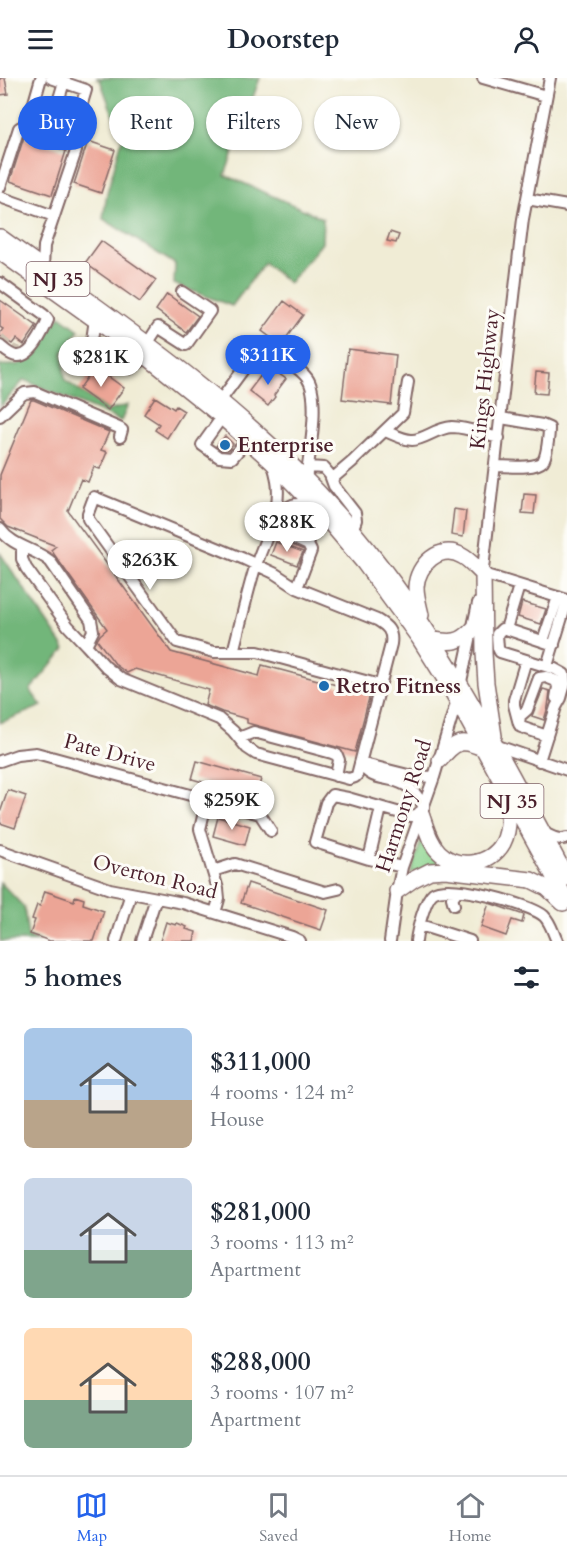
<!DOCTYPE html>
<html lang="en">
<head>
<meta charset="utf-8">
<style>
  body { margin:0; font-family:Cardo,serif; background:#f2f2f3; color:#1f2937; height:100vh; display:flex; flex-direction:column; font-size:22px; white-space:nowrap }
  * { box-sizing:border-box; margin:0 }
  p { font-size:20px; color:#747a83 }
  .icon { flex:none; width:33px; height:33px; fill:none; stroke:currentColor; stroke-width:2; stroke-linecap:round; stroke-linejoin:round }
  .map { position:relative; height:863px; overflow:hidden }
  .sheet { display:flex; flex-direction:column; background:#fff; flex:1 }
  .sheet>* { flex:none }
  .banner { position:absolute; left:18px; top:18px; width:531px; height:54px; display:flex; gap:12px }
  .price { position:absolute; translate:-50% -51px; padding:0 14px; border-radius:21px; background:#fff; color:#222; font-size:20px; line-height:39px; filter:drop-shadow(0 2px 3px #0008) }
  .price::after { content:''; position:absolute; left:50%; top:36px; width:18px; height:14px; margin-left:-9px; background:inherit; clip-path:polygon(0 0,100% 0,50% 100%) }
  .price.current { background:#2563eb; color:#fff }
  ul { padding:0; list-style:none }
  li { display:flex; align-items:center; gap:18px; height:150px; padding:0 24px }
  li span { display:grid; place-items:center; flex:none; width:168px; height:120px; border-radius:9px; color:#555 }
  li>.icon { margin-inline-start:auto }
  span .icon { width:72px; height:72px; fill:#fffc; stroke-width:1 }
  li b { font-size:26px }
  h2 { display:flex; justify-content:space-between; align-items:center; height:72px; padding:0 24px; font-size:26px }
  .chip { padding:0 21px; border-radius:27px; background:#fff; box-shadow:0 2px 4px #0004; font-size:21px; line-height:54px }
  .chip.current { background:#2563eb; color:#fff }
  header { display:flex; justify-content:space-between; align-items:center; height:78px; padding:0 24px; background:#fff; font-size:27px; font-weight:700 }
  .dock { display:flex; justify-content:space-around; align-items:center; height:84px; border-top:2px solid #e0e1e3; background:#fff; font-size:16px; color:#747a83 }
  .dock a { display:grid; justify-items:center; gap:3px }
  .dock .current { color:#2563eb }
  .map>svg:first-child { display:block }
</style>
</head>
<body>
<header><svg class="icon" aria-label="menu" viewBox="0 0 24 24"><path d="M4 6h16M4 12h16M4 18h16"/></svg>Doorstep<svg class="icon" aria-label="person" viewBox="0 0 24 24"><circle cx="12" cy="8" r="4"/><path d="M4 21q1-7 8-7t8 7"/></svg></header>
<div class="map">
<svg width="567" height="863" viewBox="0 0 567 863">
  <rect width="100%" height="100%" fill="#fdfcf7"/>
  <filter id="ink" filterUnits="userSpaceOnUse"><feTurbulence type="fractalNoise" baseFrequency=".0167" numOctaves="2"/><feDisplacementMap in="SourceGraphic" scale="12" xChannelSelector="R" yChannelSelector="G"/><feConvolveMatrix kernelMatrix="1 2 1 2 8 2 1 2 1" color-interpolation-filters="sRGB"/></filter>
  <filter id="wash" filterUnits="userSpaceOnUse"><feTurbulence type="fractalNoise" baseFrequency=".008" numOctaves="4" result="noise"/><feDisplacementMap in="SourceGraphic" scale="24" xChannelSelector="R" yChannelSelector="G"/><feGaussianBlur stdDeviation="1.35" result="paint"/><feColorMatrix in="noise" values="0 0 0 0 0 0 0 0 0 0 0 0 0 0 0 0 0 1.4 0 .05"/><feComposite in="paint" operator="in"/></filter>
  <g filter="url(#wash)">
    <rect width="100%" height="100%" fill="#f0ecd5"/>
    <path fill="#8dd48f" stroke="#6c7a5d" stroke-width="1.5" d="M 423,756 L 446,786 L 411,795 Z"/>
    <path fill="#72b67a" stroke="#5e6a52" stroke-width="1.5" d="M 96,0 L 260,0 L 225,97 L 323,140 L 322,165 L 289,205 L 264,185 L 232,228 L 174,206 L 175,186 L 103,141 L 107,115 L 122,61 L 100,2 Z
      M 60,238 L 79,252 L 63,275 L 65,302 L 108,333 L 128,327 L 121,343 L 24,302 L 0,329 L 0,287 C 7,287 13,288 19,286 C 32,282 51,250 60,238 Z
      M 0,475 L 65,571 L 30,612 L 42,628 L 0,645 Z
      M 0,804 L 24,829 L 28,859 L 39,863 L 0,863 Z"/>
    <g id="blocks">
      <path fill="#eca596" d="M 0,0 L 5,0 L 8,16 L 0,17 Z
        M 24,59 L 66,73 L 52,117 L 10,103 Z
        M 88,63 L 115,72 L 101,115 L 74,106 Z
        M 390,154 L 399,157 L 396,165 L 387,163 Z
        M 101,163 L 156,202 L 140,224 L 85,185 Z
        M 167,216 L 198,238 L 186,254 L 156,232 Z
        M 0,222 L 37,248 L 24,267 L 16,261 L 12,266 L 0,258 L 0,255 L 3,251 L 0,249 Z
        M 284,223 L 303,237 L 281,267 L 262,253 Z
        M 348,271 L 396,277 L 391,327 L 342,321 Z
        M 268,288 L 286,301 L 274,317 L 275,319 L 268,328 L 249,313 Z
        M 95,289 L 124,310 L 108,332 L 79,311 Z
        M 536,294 L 549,295 L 547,316 L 534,315 Z
        M 155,319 L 174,331 L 176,328 L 184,333 L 167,360 L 155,352 L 159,346 L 144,336 Z
        M 31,322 L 34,322 L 109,354 L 101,372 L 107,374 L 100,391 L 94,389 L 88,404 L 81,401 L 68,433 L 171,574 L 259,598 L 262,587 L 370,616 L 355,674 L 247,645 L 247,641 L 222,634 L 205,627 L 209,612 L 135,591 L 127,595 L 116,587 L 97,562 L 100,557 L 107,551 L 51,472 L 56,468 L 8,449 L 0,441 L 0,397 Z
        M 225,358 L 233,366 L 228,372 L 222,372 L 216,368 Z
        M 524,416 L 536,417 L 534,436 L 522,435 Z
        M 454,431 L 466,433 L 463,459 L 451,457 Z
        M 276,464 L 303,474 L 297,487 L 271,477 Z
        M 522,524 L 546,531 L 541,546 L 518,539 Z
        M 543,611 L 550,613 L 548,629 L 544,642 L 532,638 Z
        M 197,683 L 261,701 L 256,719 L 192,701 Z
        M 8,712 L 26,718 L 15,750 L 0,745 L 0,735 Z
        M 218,739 L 250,748 L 245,767 L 213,758 Z
        M 248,805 L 328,832 L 321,852 L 241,825 Z
        M 45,813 L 74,823 L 75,818 L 84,821 L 83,826 L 104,833 L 94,863 L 50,863 L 30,856 L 35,842 L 32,841 L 37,827 L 40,828 Z
        M 489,825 L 524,837 L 522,845 L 512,842 L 506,858 L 481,849 Z
        M 166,844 L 176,847 L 177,845 L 187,849 L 186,851 L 196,854 L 194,863 L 160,863 Z"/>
    </g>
  </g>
  <g filter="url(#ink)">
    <use href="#blocks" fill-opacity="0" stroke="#846766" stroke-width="1.5"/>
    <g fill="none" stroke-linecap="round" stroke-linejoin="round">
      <path stroke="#cfc3b3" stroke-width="10" stroke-dasharray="10 5" stroke-linecap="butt" d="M 0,261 C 7,267 16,277 25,272"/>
      <defs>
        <path id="minor" d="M 51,0 L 86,12 L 70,65
          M 483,0 L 546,18
          M 27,49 L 41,0
          M 48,57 L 64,4
          M 0,109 L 19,50 L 23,48 L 75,66 L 76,73 L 44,168 L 43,190
          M 0,119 L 54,138
          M 527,121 L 567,128
          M 0,205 L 44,237 L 48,242 C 44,252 31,280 17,278 C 11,278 5,272 0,268
          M 95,241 L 92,262 L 130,290 L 147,279
          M 147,266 L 158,249 L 186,267 L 210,233 L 182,214
          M 217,327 L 262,266 C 273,273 300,290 307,300 C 321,319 309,377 306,402
          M 0,338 L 22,317 L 25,315 L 35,314 L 119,350 L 122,352 L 120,359
          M 222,339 L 202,367 L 219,379 L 232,380 L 248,361
          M 385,353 C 393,356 403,362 412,362 C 424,362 436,350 452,349 C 468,349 484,357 499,360
          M 496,388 C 507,388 534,392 543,383 C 547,377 549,357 549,350 L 542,347 L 501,340
          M 308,389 L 324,390 L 330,397 L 334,408 L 355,435 L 356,442 L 352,453
          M 332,401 L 352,384 L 403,335 L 408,304
          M 274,442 C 289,427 294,421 315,430
          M 0,451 C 13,469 34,470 50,483 L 91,542 L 93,553 L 86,567 L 68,548 L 26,490 L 22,481 L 22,469
          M 290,459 L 308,467 L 311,473 L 297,510
          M 483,496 L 567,522
          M 482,500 L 520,166 L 523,141 L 550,0
          M 506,551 L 519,508
          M 543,563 L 558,519
          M 86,567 L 106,589 L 121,601 L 219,641 L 233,653 L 247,670 L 256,676 L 349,701 L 355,699 L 357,697 L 391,566 C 393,553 387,548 377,542 L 297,510 L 274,495 L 244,481 L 94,419 L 88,435 L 88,441 L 177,564 L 214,574 L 258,574 L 380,607
          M 233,574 C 240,547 246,520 254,493 C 265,456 288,428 273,387
          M 526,582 L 514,622 L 514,627 L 519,646 L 521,649 L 547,658
          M 547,588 L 567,523
          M 519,646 L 520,638 L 527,632 L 539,600 L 546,599 L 556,603 L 558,609 L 556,620
          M 239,660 L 254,654 L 332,675 L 337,677 L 339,682 L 336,698
          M 495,667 L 567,692
          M 0,683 L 17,677 L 36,675 L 260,736 L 271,753
          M 539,683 L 556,629 L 561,620 L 565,606 L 564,596 L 555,591 L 500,574 L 498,570 L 497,556 L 502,551 L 506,551 L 554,567
          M 360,685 C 372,705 388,697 405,707 C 414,712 419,720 424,729
          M 360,685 L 412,698 L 434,699
          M 207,722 L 200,751 L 218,811 L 219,821 L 215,835
          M 542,754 C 550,758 558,763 567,760
          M 0,772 L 110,811 L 183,825 L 292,859 L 300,863
          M 369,781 L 381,730
          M 402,789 L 369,781 L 315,764 L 326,725 L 332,717 L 348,720 L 411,738 L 421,736
          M 213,793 L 235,786 L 325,814 L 338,811
          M 454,827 L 452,820 L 457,813
          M 420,847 L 470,863
          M 116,863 L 131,815
          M 142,863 L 156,820
          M 390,863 L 397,813 L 402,789 L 434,699 L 457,622 L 478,525
          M 416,863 C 417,853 425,821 433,815 C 448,804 531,826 544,838 C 551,845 553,855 557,863"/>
        <path id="highway" d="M 0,159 C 118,244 242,327 339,437 C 435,545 499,674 567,800
          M 0,174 L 147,279 L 222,339 L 272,384 L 319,432 L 364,485 L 419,560 L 448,606 L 567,823
          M 421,537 C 419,528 416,518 416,509 C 417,487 440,465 462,478 C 470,482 476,490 483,496 L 484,575 L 486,605 L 494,658
          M 433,562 C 452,565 460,565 473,551
          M 440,682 C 455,663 462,660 484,671
          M 421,736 C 426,749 429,764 439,774 C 457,792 490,788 503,765 C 510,751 509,734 506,719
          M 397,813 L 414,801 L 430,793 L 445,792 L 531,802 L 547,810 L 563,825"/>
      </defs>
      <use href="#minor" stroke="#846766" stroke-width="14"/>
      <use href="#highway" stroke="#846766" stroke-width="18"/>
      <use href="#minor" stroke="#fff" stroke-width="10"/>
      <use href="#highway" stroke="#fff" stroke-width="15"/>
    </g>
  </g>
  <g fill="#1f6fb2" stroke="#fdfcf7" stroke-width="2">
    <circle cx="225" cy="367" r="6"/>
    <circle cx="324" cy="608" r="6"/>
  </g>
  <g text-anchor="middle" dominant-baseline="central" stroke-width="6" stroke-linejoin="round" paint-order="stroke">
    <g fill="#fdfcf7" stroke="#806168" stroke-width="1.5">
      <rect x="26.5" y="184" width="63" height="34" rx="4.5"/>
      <rect x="480.5" y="706" width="63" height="34" rx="4.5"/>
    </g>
    <g font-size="20" font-weight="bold" fill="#4a1f2b">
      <text x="58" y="201">NJ 35</text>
      <text x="512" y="723">NJ 35</text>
    </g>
    <g font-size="21" fill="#4a1f2b" stroke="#fdfcf7">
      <text transform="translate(485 301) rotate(-84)">Kings Highway</text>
      <text transform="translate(110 675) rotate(15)">Pate Drive</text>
      <text transform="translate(404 728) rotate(-72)">Harmony Road</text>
      <text transform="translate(155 799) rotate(14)">Overton Road</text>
    </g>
    <g font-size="21" font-weight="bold" fill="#4a1f2b" stroke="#fdfcf7" text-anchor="start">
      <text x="237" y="367">Enterprise</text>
      <text x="336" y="608">Retro Fitness</text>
    </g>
  </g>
</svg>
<b class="price current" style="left:268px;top:308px">$311K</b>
<b class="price" style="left:101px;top:310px">$281K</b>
<b class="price" style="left:287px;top:475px">$288K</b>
<b class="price" style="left:150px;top:513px">$263K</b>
<b class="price" style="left:232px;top:753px">$259K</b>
<div class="banner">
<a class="chip current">Buy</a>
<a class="chip">Rent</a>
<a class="chip">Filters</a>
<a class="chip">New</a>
</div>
</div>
<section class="sheet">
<h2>5 homes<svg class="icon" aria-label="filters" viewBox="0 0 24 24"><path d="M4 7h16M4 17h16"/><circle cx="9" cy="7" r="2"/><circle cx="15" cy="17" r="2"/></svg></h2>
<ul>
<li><span style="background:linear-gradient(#a9c7e8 60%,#b9a48a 0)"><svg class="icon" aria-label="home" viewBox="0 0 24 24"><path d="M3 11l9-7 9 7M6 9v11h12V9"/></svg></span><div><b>$311,000</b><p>4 rooms · 124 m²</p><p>House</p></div></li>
<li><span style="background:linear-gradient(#c9d6e8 60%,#7fa58c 0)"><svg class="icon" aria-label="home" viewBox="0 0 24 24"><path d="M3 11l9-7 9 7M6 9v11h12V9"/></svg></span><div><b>$281,000</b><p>3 rooms · 113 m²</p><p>Apartment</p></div></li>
<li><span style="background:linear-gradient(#ffd9b3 60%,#7fa58c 0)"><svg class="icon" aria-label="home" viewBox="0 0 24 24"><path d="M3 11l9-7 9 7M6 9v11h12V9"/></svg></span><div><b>$288,000</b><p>3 rooms · 107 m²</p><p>Apartment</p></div></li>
</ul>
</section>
<nav class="dock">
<a class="current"><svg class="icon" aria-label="map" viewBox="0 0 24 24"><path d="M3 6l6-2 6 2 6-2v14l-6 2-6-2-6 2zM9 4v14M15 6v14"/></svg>Map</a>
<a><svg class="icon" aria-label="saved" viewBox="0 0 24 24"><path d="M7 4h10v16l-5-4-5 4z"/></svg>Saved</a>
<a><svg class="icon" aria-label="home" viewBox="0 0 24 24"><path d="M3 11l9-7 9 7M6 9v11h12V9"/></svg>Home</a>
</nav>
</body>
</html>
